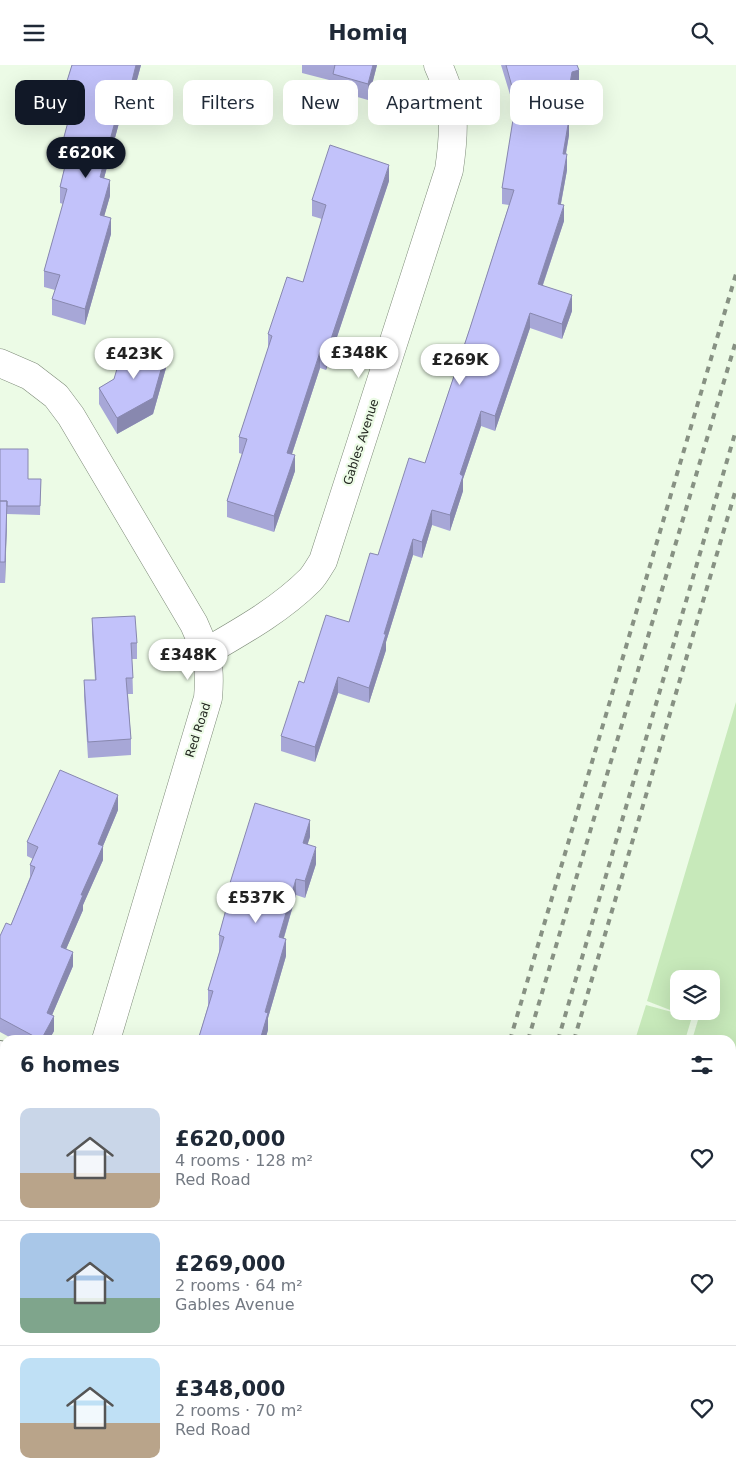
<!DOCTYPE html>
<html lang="en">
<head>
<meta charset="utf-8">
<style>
  body { margin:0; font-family:"DejaVu Sans",sans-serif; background:#f2f2f3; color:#1f2937; height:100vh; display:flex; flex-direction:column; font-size:19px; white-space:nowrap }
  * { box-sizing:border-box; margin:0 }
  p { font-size:16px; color:#747a83 }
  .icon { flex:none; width:28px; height:28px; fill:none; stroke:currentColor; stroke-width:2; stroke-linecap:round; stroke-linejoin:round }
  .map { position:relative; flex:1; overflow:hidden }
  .panel { position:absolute; left:0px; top:970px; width:736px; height:446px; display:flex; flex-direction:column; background:#fff; border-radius:15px 15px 0 0; box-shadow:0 5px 20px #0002 }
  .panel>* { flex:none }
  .top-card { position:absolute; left:15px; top:15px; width:706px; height:45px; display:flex; gap:10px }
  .fabs { position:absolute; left:670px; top:905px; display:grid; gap:10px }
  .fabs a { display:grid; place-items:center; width:50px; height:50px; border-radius:10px; background:#fff; box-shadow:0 5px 20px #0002; font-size:25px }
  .price { position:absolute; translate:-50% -42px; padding:0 11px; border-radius:18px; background:#fff; color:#222; font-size:16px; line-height:32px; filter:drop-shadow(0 1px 2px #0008) }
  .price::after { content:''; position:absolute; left:50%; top:30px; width:15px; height:11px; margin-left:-8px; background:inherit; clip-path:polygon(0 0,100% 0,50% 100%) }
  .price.selected { background:#111827; color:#fff }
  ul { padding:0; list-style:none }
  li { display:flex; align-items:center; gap:15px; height:125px; padding:0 20px }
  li+li { border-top:1px solid #e0e1e3 }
  li span { display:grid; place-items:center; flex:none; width:140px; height:100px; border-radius:10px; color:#555 }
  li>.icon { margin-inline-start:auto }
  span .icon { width:60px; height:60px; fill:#fffc; stroke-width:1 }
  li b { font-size:21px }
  h2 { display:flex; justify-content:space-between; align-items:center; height:60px; padding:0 20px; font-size:21px }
  .tag { padding:0 18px; border-radius:10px; background:#fff; box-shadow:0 5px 20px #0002; font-size:18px; line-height:45px }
  .tag.selected { background:#111827; color:#fff }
  header { display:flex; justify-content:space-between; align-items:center; height:65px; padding:0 20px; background:#fff; font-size:22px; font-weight:600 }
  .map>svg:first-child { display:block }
</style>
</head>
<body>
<header><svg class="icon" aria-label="menu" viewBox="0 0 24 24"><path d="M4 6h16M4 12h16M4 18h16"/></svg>Homiq<svg class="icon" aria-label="search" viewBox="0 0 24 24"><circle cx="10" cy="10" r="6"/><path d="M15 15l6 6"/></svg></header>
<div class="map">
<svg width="736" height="1416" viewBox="0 0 736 1416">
  <rect width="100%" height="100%" fill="#ecfbe6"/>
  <path fill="#c7e9ba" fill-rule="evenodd" d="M 736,637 L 736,1416 L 504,1416 L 506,1411 L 731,1411 L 731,975 L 692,975 L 698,955 L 692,952 L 685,975 L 635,975 L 646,940 L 683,950 L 647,936 ZM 679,914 L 711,914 L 711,946 L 679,946 Z"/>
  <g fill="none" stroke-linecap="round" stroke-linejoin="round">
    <defs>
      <path id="service" d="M 0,984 L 5,987"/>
      <path id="minor" d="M 0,298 L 30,311 L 56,331 L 71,351 L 194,559 C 207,588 211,600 208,633 L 106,975
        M 206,587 C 242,566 280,545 310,515 C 315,510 319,502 323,496 L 449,105 C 455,64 456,38 438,0
        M 0,1057 L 5,1059
        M 0,1311 L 5,1298"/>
    </defs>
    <use href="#service" stroke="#7e8b79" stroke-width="18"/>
    <use href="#minor" stroke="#7e8b79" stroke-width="29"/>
    <use href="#service" stroke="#fff" stroke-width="16"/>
    <use href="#minor" stroke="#fff" stroke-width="28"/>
    <path stroke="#879183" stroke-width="4" stroke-dasharray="6 6" stroke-linecap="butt" d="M 510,975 L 736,209
      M 528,975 L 736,276
      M 558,975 L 736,365
      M 574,975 L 736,424
      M 385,1416 L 386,1411
      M 401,1416 L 403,1411
      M 431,1416 L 433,1411
      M 446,1416 L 447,1411"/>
  </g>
  <path fill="#a7a7d7" d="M 72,0 L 141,0 L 128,48 L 122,47 L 104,113 L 110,131 L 104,151 L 111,169 L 85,260 L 52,250 L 52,234 L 55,225 L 44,222 L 44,206 L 63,139 L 60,138 L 60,122 L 64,104 L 60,103 L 60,87 L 74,34 L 67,32 L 67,16 Z
    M 302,0 L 377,0 L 368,35 L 333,25 L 333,16 L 302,8 Z
    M 501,0 L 577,0 L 579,21 L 572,23 L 567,54 L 569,70 L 566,89 L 567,105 L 561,139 L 564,156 L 543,220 L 572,246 L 562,274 L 530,263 L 495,366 L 481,361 L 463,414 L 463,426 L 450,466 L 432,460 L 422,493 L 413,490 L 386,577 L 386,585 L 369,638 L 338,628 L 315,697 L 281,686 L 281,671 L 304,618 L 349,557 L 378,490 L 425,398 L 470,263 L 509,140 L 502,139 L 502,123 L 515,46 Z
    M 389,116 L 326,305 L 320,303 L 292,389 L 295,406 L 274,467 L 227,452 L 227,436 L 242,389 L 239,388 L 239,372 L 268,284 L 268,269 L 303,217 L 322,154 L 312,151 L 312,135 Z
    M 130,293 L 166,303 L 153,349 L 117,369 L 99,339 L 99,323 L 114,314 Z
    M 0,384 L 28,414 L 41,414 L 40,450 L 7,449 L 5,518 L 0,518 Z
    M 92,553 L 137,578 L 137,594 L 132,594 L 133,629 L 128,629 L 131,674 L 131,690 L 88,693 L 84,631 L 84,615 L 95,615 L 92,569 Z
    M 118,745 L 103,781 L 103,795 L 83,840 L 83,845 L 66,884 L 73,901 L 52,950 L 54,966 L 49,975 L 15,975 L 0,967 L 0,871 L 11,860 L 30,812 L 30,800 L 33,794 L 27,791 L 27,777 Z
    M 310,772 L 307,779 L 316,799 L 305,833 L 296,830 L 284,873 L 286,891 L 268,953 L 268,965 L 265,975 L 198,975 L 208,941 L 208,925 L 219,888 L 219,870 L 230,830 L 230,818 Z"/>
  <path fill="#8888af" d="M 136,0 L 141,0 L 128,48 L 128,32 Z
    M 373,0 L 377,0 L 368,35 L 368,19 Z
    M 579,5 L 579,21 L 572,23 L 564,69 L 564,53 L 572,7 Z
    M 122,31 L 122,47 L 100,128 L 100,112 Z
    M 569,54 L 569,70 L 563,104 L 563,89 Z
    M 567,89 L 567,105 L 558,154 L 558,139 Z
    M 389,100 L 389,116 L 326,305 L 326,289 Z
    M 110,115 L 110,131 L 100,166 L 100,150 Z
    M 564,140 L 564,156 L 538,234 L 538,219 Z
    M 111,153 L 111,169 L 85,260 L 85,244 Z
    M 572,230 L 572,246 L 562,274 L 562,259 Z
    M 530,248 L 530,263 L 495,366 L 495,351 Z
    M 166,287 L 166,303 L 153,349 L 117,369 L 117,353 Z
    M 320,287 L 320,303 L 287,404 L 287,388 Z
    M 481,346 L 481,361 L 463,414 L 463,426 L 450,466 L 450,450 L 460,409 Z
    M 295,390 L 295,406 L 274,467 L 274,451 Z
    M 7,436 L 7,457 L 5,518 L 5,497 Z
    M 432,445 L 432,460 L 422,493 L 422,477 Z
    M 413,474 L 413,490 L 386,577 L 386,585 L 369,638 L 369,623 L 384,569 Z
    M 338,612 L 338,628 L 315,697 L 315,682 Z
    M 118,730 L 118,745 L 103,781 L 103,795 L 83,840 L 83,845 L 61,896 L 61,882 L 81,830 L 98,779 Z
    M 310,755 L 310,772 L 303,794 L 303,778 Z
    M 316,782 L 316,799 L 305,833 L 305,816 Z
    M 296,814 L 296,830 L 279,889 L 279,872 Z
    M 286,874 L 286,891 L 268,953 L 268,965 L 265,975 L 260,975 L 265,947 Z
    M 73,887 L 73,901 L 47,962 L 47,948 Z
    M 54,951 L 54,966 L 49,975 L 41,975 Z
    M 147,1411 L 158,1411 L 156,1416 L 144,1416 Z"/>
  <path fill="#c2c2fa" stroke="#8888af" d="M 72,0 L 136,0 L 128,32 L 122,31 L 100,112 L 110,115 L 100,150 L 111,153 L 85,244 L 52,234 L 60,210 L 44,206 L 67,124 L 60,122 L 68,89 L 60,87 L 78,19 L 67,16 Z
    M 334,0 L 373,0 L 368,19 L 333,9 L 335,0 Z
    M 506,0 L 577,0 L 579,5 L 572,7 L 564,53 L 569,54 L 563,89 L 567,89 L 558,139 L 564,140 L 538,219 L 572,230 L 562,259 L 530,248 L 495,351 L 481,346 L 460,409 L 463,411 L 450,450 L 432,445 L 422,477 L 413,474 L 384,569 L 386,569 L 369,623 L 338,612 L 315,682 L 281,671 L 299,616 L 304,618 L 326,550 L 349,557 L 370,488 L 378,490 L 409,393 L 425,398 L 470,263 L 514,125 L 502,123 L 516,36 Z
    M 330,80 L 389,100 L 326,289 L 320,287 L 287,388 L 295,390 L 274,451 L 227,436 L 247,374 L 239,372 L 272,271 L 268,269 L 287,212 L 303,217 L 326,140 L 312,135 Z
    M 134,277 L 166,287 L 153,333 L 117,353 L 99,323 L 114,314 L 121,290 L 130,293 Z
    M 0,384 L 28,384 L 28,414 L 41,414 L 40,441 L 7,441 L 7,436 L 0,436 Z
    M 0,436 L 7,436 L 5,497 L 0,497 Z
    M 135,551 L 137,578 L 131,578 L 133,613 L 126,613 L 131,674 L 88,677 L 84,615 L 96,615 L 92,553 Z
    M 60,705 L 118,730 L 98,779 L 103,781 L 81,830 L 83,830 L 61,882 L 73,887 L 47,948 L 54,951 L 41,975 L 0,953 L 0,871 L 6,858 L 11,860 L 35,802 L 30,800 L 38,782 L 27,777 Z
    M 255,738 L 310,755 L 303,778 L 316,782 L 305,816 L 296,814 L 279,872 L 286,874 L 265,947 L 268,948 L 260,975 L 198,975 L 213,926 L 208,925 L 224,872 L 219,870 L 233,819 L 230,818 Z
    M 50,1411 L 147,1411 L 144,1416 L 47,1416 Z"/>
  <g text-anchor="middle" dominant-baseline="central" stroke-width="4.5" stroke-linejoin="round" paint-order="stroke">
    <g font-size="12" fill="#242922" stroke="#ecfbe6">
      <text transform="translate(361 377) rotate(-72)">Gables Avenue</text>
      <text transform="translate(198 665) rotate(-72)">Red Road</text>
    </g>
  </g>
</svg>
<div class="fabs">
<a><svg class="icon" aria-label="layers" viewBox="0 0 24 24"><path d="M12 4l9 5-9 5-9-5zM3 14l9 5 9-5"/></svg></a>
</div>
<b class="price selected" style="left:86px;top:114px">£620K</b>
<b class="price" style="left:359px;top:314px">£348K</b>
<b class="price" style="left:134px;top:315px">£423K</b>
<b class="price" style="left:460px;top:321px">£269K</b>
<b class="price" style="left:188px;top:616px">£348K</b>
<b class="price" style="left:256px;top:859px">£537K</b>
<div class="top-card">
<a class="tag selected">Buy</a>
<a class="tag">Rent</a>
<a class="tag">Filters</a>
<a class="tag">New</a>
<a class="tag">Apartment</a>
<a class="tag">House</a>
</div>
<section class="panel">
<h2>6 homes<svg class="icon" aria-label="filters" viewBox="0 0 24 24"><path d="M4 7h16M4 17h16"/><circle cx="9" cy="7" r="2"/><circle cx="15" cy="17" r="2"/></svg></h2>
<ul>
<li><span style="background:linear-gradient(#c9d6e8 65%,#b9a48a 0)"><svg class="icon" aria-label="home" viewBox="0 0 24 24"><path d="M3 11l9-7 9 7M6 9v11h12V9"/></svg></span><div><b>£620,000</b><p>4 rooms · 128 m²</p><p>Red Road</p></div><svg class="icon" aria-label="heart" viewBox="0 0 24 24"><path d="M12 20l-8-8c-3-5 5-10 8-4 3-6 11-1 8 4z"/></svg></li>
<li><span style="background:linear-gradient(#a9c7e8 65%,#7fa58c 0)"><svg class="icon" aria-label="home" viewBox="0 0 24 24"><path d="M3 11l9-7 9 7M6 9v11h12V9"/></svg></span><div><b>£269,000</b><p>2 rooms · 64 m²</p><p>Gables Avenue</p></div><svg class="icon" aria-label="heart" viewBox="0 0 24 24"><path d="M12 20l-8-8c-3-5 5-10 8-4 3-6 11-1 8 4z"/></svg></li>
<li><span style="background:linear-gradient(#bfe0f5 65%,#b9a48a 0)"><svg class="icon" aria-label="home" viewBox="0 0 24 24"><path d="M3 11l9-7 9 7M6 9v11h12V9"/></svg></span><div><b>£348,000</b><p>2 rooms · 70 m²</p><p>Red Road</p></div><svg class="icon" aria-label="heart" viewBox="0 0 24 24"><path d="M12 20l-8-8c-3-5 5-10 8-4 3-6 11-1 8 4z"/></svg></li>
</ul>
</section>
</div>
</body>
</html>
